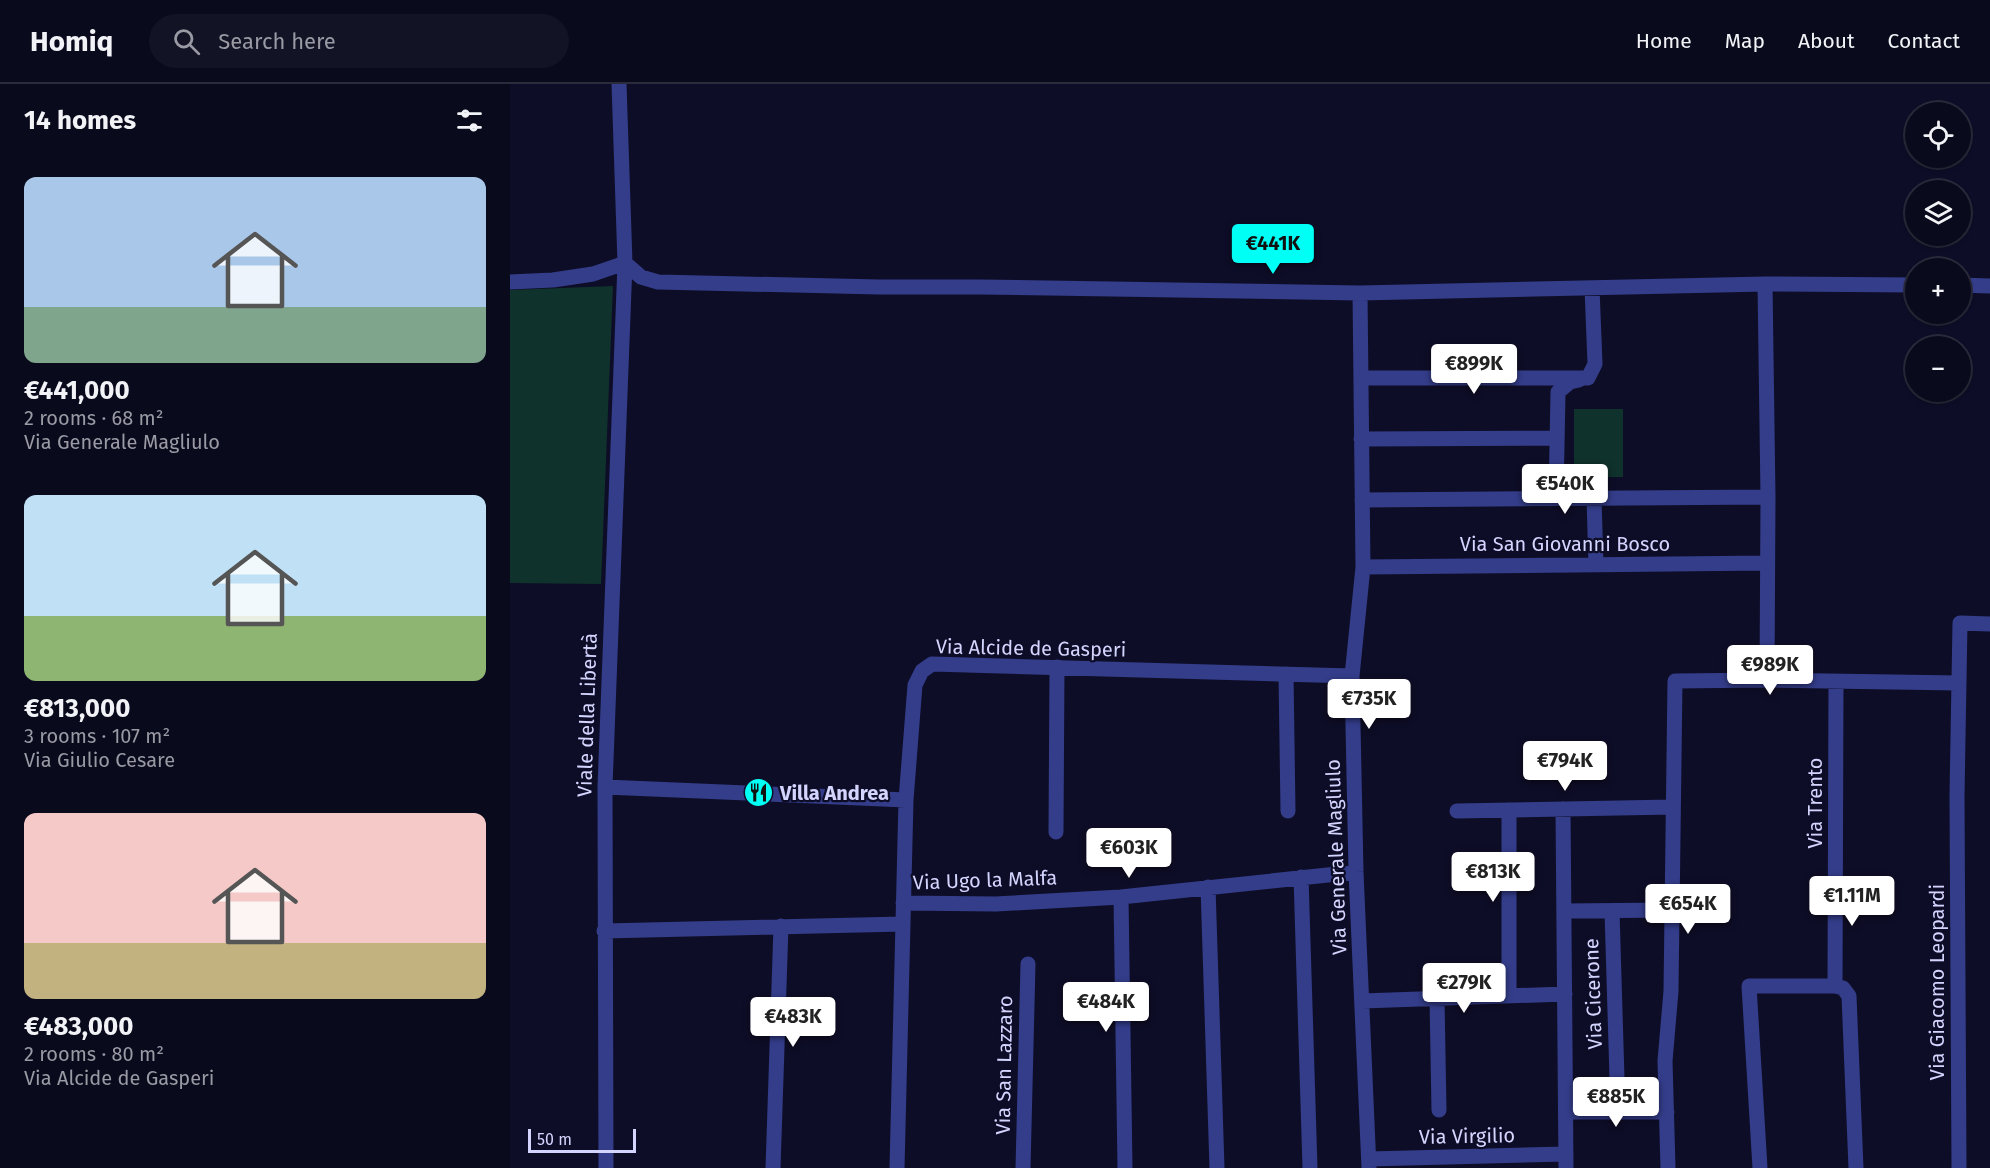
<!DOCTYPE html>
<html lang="en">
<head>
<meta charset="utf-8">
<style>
  body { margin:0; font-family:"Fira Sans",sans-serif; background:#131326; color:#f1f3f6; height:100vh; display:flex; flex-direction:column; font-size:22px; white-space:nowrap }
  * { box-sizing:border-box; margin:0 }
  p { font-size:20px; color:#999aa4 }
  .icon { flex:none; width:33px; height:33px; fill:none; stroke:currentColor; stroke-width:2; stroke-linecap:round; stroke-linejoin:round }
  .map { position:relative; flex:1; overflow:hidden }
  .panel { display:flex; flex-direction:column; background:#0a0a1d; width:510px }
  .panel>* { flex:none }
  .buttons { position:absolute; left:1395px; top:18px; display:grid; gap:12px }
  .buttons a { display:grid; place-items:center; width:66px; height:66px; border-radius:50%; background:#0a0a1d; box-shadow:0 2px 4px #0004,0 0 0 2px #2a2b3b; font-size:30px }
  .scale { position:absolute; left:18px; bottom:15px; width:108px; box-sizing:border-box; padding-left:6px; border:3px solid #d4d5ff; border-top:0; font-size:16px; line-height:21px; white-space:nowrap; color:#d4d5ff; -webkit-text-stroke:4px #0e0d27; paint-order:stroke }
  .price { position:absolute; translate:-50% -51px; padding:0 14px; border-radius:6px; background:#fff; color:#222; font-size:20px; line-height:39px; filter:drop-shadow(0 2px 3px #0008) }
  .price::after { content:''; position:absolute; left:50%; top:36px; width:18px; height:14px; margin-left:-9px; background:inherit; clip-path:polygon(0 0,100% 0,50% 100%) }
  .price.selected { background:#00fff5; color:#111 }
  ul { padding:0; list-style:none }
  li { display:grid; align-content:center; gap:12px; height:318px; padding:0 24px }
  li span { display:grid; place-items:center; height:186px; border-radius:12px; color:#555 }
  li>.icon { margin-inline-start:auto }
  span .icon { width:108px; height:108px; fill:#fffc; stroke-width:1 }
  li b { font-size:26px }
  h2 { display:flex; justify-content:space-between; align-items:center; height:72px; padding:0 24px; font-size:26px }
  header { display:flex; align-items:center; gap:36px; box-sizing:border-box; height:84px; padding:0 30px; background:#0a0a1d; border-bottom:2px solid #2a2b3b }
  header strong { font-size:28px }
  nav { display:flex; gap:33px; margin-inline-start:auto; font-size:21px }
  .search { width:420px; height:54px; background:#131326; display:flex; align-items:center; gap:15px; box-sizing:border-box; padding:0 21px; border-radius:33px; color:#999aa4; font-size:22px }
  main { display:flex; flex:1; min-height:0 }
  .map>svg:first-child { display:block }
</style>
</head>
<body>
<header>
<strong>Homiq</strong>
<div class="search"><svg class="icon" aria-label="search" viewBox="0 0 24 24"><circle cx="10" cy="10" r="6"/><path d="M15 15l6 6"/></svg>Search here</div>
<nav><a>Home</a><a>Map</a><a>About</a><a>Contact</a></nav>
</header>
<main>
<section class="panel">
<h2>14 homes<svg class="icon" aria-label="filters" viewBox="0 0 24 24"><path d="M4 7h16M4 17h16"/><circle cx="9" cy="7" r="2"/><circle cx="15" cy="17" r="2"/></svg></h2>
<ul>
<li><span style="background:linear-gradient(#a9c7e8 70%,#7fa58c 0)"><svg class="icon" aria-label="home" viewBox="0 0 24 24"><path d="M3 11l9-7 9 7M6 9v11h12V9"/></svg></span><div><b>€441,000</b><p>2 rooms · 68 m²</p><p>Via Generale Magliulo</p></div></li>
<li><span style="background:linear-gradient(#bfe0f5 65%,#8fb573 0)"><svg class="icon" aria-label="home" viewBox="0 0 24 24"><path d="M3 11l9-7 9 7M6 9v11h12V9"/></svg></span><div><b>€813,000</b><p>3 rooms · 107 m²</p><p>Via Giulio Cesare</p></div></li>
<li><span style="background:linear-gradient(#f6c9c9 70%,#c2b280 0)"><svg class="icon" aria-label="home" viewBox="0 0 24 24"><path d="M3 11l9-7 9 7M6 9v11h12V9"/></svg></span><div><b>€483,000</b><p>2 rooms · 80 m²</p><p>Via Alcide de Gasperi</p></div></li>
</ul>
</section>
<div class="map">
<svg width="1480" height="1084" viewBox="0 0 1480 1084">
  <rect width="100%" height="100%" fill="#0e0d27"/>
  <path fill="#10322c" d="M 103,202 L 91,500 L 0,499 L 0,206 Z
    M 1064,325 L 1113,325 L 1113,393 L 1064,393 Z"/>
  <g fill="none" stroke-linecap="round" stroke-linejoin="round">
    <path stroke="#343d8a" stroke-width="15" d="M 115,179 L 131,193 L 148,198 L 369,203 L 470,203 L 850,209 L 1255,200 L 1406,201
      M 0,198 L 43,196 L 83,190 L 115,179
      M 1255,200 L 1258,413 L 1257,596
      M 1450,201 L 1480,202
      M 850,209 L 853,483 L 842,592 L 846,788 L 859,1084
      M 851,294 L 1078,294
      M 1078,294 L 1085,280 L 1082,204
      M 851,355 L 1047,354
      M 1046,414 L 1048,308 L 1060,298 L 1069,296
      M 1084,414 L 1086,481
      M 852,416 L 1258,413
      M 853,483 L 1257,479
      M 776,590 L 778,727
      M 1326,598 L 1325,902 L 1333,904 L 1339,912 L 1346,1084
      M 95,703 L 396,716
      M 1053,725 L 1056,1084
      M 999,726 L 999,912
      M 947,727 L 1163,723
      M 546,748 L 547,583
      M 791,793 L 800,1084
      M 698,803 L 707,1084
      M 611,813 L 615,1084
      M 393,819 L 486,820 L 611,813 L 846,788
      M 1054,827 L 1162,826
      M 1102,827 L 1108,1028
      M 94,847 L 393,840
      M 927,914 L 929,1026
      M 852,917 L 1055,910
      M 1056,1028 L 1157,1028
      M 859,1075 L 1056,1070
      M 96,1084 L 95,703 L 115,179 L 109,0
      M 263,1084 L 271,842
      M 387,1084 L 396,716 L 405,601 L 412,587 L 422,580 L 842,592
      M 513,1084 L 518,880
      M 1158,1084 L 1155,977 L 1161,907 L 1165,597 L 1257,596 L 1449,599
      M 1250,1084 L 1239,902 L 1325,902
      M 1449,1084 L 1447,712 L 1450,539 L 1480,540"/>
  </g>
  <defs>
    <symbol id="restaurant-disc" viewBox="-11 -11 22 22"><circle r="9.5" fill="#00fff5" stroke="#0e0d27"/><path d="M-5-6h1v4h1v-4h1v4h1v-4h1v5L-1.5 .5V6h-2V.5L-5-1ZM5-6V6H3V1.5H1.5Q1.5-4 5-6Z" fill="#111"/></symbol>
  </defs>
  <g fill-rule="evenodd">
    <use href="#restaurant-disc" x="232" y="692" width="33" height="33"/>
  </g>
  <g text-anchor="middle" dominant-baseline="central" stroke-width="4.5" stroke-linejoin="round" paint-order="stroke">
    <g font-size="20" fill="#d4d5ff" stroke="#0e0d27">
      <text x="1055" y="460">Via San Giovanni Bosco</text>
      <text transform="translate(521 564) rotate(1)">Via Alcide de Gasperi</text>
      <text transform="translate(77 631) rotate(-88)">Viale della Libertà</text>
      <text transform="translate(1305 719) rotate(-90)">Via Trento</text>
      <text transform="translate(826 773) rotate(-92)">Via Generale Magliulo</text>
      <text transform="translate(475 796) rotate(-2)">Via Ugo la Malfa</text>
      <text transform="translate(1427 898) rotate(-90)">Via Giacomo Leopardi</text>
      <text transform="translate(1083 910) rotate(-92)">Via Cicerone</text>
      <text transform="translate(494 981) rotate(-89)">Via San Lazzaro</text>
      <text transform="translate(957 1052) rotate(-1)">Via Virgilio</text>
    </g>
    <g font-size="20" font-weight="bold" fill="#d4d5ff" stroke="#0e0d27" text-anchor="start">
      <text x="270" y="709">Villa Andrea</text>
    </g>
  </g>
</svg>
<div class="buttons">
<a><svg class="icon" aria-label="locate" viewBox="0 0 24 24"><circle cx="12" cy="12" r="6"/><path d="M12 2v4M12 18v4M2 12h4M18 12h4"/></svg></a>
<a><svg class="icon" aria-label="layers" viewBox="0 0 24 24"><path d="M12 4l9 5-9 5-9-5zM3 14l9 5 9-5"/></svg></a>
<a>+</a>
<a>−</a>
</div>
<div class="scale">50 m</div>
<b class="price selected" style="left:763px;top:191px">€441K</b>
<b class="price" style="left:964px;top:311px">€899K</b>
<b class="price" style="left:1055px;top:431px">€540K</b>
<b class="price" style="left:1260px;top:612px">€989K</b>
<b class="price" style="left:859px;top:646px">€735K</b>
<b class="price" style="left:1055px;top:708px">€794K</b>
<b class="price" style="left:619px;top:795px">€603K</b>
<b class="price" style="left:983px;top:819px">€813K</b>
<b class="price" style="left:1342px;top:843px">€1.11M</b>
<b class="price" style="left:1178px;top:851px">€654K</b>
<b class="price" style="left:954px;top:930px">€279K</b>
<b class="price" style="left:596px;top:949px">€484K</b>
<b class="price" style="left:283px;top:964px">€483K</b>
<b class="price" style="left:1106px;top:1044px">€885K</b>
</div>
</main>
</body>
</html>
